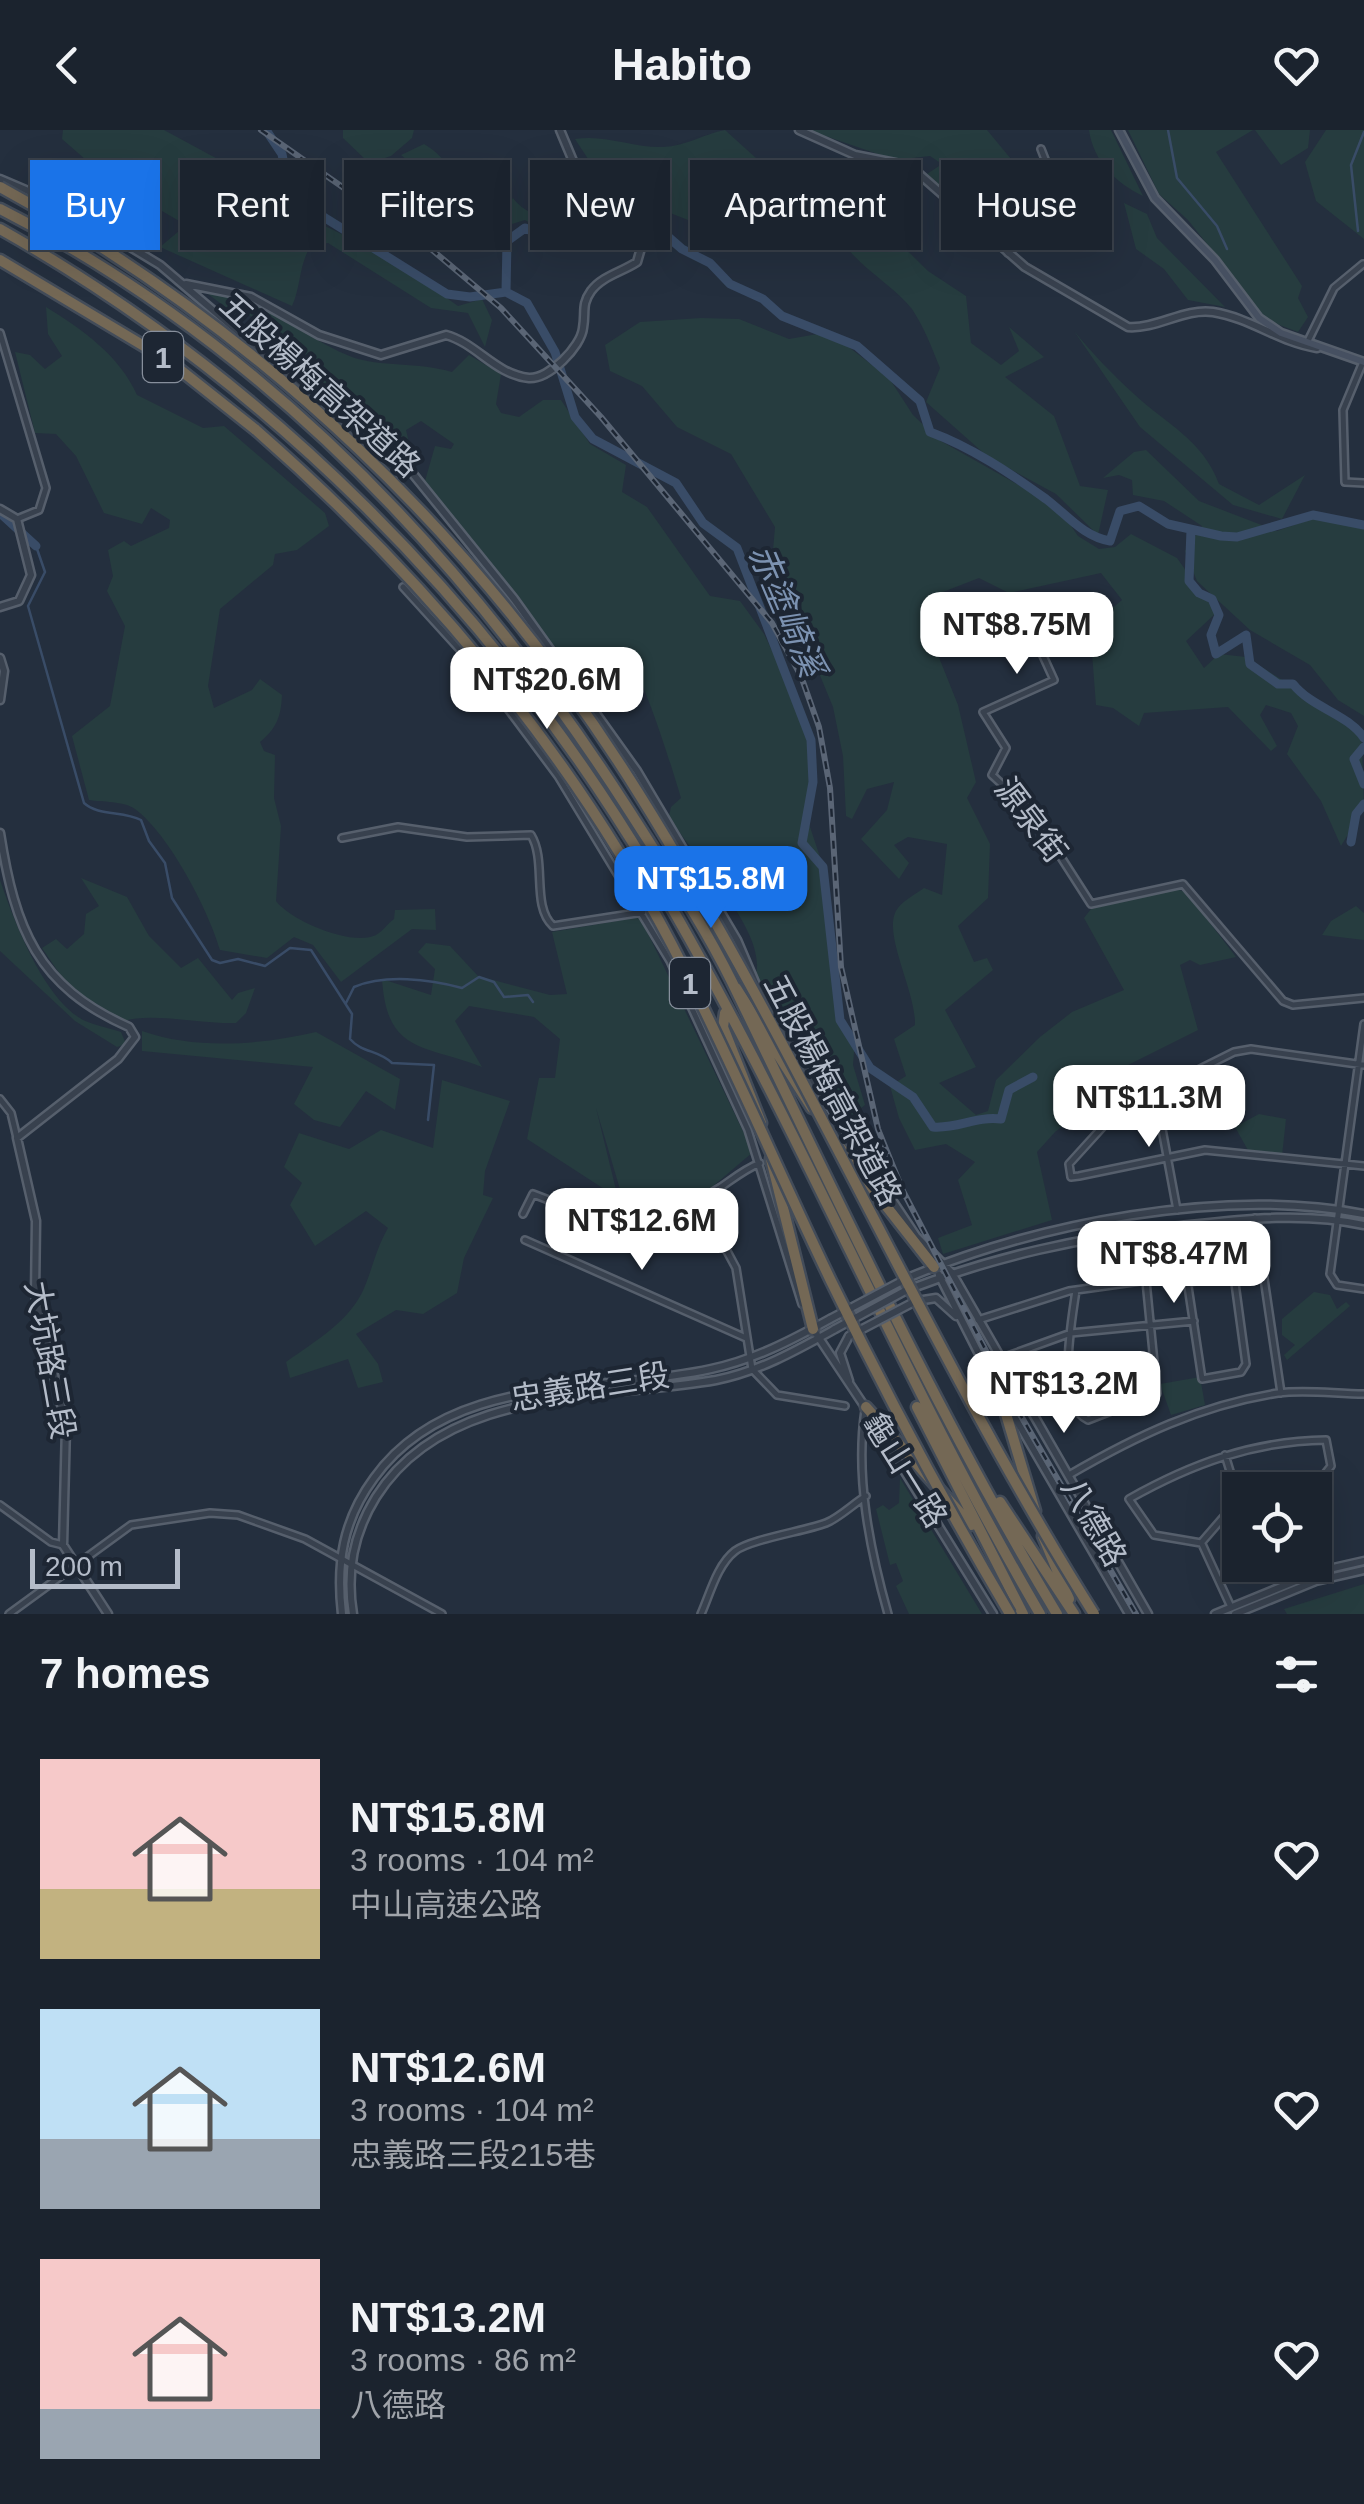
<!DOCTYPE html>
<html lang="en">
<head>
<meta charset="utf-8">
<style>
  body { margin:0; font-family:Arial,"Noto Sans TC",sans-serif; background:#242b36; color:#f1f3f6; height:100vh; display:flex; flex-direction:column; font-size:38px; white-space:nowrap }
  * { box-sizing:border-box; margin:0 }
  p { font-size:32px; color:#a0a4aa }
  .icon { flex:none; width:55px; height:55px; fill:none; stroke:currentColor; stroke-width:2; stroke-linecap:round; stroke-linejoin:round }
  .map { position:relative; height:1484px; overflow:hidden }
  .sheet { display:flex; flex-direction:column; background:#1b232e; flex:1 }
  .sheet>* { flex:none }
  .guide { position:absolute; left:30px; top:30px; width:1305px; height:90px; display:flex; gap:20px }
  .fabs { position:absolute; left:1222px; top:1342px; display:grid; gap:20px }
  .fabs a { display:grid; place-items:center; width:110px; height:110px; border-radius:0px; background:#1b232e; box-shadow:0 10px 40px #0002,0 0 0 2px #39404a; font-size:50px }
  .scale { position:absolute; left:30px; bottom:25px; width:150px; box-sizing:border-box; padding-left:10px; border:5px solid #b4bcc9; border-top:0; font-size:28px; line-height:35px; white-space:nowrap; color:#b4bcc9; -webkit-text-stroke:8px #1d2633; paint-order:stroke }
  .price { position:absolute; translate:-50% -85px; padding:0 22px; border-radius:20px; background:#fff; color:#222; font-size:32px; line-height:65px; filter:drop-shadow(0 2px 5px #0008) }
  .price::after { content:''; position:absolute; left:50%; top:60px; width:30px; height:22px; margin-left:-15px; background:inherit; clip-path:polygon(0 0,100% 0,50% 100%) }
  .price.on { background:#1a73e8; color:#fff }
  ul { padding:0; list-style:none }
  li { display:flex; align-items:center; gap:30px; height:250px; padding:0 40px }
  li span { display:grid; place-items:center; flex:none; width:280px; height:200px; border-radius:0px; color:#555 }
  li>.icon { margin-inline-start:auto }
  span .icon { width:120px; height:120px; fill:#fffc; stroke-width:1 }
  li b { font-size:42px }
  h2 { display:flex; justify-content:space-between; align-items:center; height:120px; padding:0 40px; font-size:42px }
  .pill { padding:0 35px; border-radius:0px; background:#1b232e; box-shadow:0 10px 40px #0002,0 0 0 2px #39404a; font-size:35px; line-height:90px }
  .pill.on { background:#1a73e8; color:#fff }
  header { display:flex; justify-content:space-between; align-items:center; height:130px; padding:0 40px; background:#1b232e; font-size:45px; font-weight:800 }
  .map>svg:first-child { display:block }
</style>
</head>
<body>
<header><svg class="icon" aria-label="back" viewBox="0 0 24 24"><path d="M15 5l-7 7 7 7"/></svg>Habito<svg class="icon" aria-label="heart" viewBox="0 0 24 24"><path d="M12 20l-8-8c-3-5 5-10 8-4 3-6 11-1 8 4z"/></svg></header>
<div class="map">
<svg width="1364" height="1484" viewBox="0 0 1364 1484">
  <rect width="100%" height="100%" fill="#242f3e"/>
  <path fill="#263c3f" d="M 63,0 L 164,0 L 273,59 L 317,92 L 392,129 L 458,176 L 482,169 L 492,190 L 485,217 L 468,183 L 431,178 L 328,113 L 311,116 C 299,133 301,157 292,176 L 160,117 L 186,95 L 109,50 L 62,9 Z
    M 343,0 L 414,0 L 412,8 L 391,26 L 369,33 L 343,8 Z
    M 725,0 L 832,97 L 809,120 L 748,117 L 715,109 L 688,90 L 607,58 L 575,9 C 606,4 633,18 663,17 C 686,16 704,4 725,0 Z
    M 808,0 L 987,0 L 1011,29 L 1005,40 L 1021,79 L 1003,109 L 927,44 L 942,34 L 930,26 L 895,30 Z
    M 1089,0 L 1111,0 L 1143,66 C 1117,54 1093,31 1089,0 Z
    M 1128,0 L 1253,0 L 1216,22 L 1302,156 L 1298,168 L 1308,187 L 1298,202 L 1267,190 L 1188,90 L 1159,64 Z
    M 1255,0 L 1310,0 L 1308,18 L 1281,35 Z
    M 1326,0 L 1364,0 L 1364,109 L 1316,71 L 1305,32 Z
    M 424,14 C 464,38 447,65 502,83 L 513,68 C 526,86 551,89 570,102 L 605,81 L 617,84 L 584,110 L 549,105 L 525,90 L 502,97 L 473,87 L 401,25 Z
    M 1124,73 L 1147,84 L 1157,108 L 1225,177 L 1188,170 L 1164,139 L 1136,119 Z
    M 863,77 L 928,141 L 966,166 L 971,213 L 1001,235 L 1019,221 L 1009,197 L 1044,227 L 1005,247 L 1054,286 L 1080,356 L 1108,360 L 1098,405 L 1056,364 L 988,327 L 926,272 L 940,238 C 932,218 924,197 912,179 C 895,157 863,140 842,112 L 845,96 Z
    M 204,161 C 261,167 300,206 352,227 C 379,237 419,232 452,242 L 469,225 L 501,244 L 496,274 L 501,283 L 519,287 L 543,270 L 561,270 L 590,314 L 626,335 L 622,362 L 647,377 L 710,466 L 740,471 L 764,504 L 794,566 L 813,627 L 808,691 L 821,730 L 839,845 L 837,888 L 855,910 L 853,935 L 865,975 L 846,990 L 821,951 L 833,938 L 827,921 L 800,886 L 790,890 L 789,900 L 756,844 C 767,800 690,724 669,686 L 671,677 L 681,668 C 673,641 639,529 621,519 L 576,533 L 580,540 L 572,544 L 425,351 L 435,316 L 451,319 L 454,314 L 421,291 L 406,300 L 415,338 L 370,290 L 271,218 L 282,207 L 249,185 L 240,188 Z
    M 46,177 C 82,199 120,226 137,265 L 203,298 L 224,296 L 325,383 L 329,396 L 297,420 L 275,424 L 273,435 L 220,479 L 208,556 L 214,578 L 252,560 L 260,549 L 282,565 C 281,586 277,598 260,612 L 264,621 L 275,625 L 274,668 L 281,696 L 276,771 C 291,791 353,817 376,805 C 382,802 388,793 394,789 L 395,780 L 435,779 L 436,800 L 412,799 L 341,852 L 313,815 L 294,807 L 267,828 L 220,820 C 209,781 169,704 135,679 C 124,671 102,672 89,670 L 72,606 L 110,576 L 125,496 L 107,461 L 113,446 L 108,420 L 124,411 L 131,416 L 169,398 L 170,390 L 151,378 L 142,394 L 104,383 L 76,326 L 56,304 L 35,303 L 15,222 L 30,225 L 45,239 L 62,226 L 48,204 Z
    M 701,188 L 739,189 L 789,209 L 829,202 L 889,248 L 913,285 L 939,310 L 1059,378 L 1078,406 L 1099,419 L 1115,417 L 1131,404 L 1177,428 L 1216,483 L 1186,511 L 1204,538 L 1219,524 L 1246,527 L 1350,593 L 1362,613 L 1364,678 L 1341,716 L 1321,671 L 1287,624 L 1298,596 L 1291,583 L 1266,575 L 1260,585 L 1277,616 L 1271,621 L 1228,577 L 1144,583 L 1139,596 L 1113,578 L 1096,575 L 1090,497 L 1122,470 L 1101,443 L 1009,463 L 979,448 L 930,467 L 924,490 L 958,575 L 976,652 L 967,668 L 990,714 L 988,768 L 958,796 L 974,832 L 987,828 L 993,840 L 945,880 L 976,937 L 939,953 L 976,985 L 988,981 L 996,950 L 1040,907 L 1072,882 L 1124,860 L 1084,788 L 1091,779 L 1177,759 L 1187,763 L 1236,827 L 1200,835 L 1190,830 L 1180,835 L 1198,900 L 1128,935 L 1128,945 L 1055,1002 L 1037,1022 L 1052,1090 L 943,1124 L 938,1108 L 972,1095 L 958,1050 L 975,1032 L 946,1014 L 915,1020 L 899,988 L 890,956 L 906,946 L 894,909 L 915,895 C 916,860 880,800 898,778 C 904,770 916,764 924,758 L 942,765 L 947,714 L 908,707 L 894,715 L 909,733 L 899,749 L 861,709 L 887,680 L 894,652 L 867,659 L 852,689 L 846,686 L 843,626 L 833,577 L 814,531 L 782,485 L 771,443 L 775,397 L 731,324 L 677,297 L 642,256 L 610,241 L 605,215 L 640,192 Z
    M 1074,201 C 1093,224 1112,244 1134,264 C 1166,294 1203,310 1219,354 L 1259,375 L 1305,345 L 1282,389 L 1233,375 L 1140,297 Z
    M 1146,320 L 1199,371 L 1277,401 L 1314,388 L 1364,399 L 1364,586 L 1338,570 L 1310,535 L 1250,500 L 1197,451 L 1185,421 L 1202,396 L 1164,371 L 1133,365 L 1132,350 L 1119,345 L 1103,348 L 1134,322 Z
    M 81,748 L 127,767 L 149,806 L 181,838 L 198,828 L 232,870 L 238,863 L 255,858 L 246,883 L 236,893 C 202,894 150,882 124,891 L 68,856 L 42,818 L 56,809 L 67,819 L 84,804 L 86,784 L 99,776 Z
    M 0,750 C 14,791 43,868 83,890 C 94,895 109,898 121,902 L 126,914 L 117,917 L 75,891 L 0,821 Z
    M 1356,776 L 1364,783 L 1364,810 L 1322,805 L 1331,791 Z
    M 640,787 L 753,1022 L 705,1063 L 640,1089 L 622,1066 L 596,978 L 618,1068 L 527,1009 L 539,948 L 555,948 L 560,909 L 534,887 L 469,876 L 455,891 L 482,937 C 423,914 387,924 382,849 L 431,865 L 435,839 L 418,822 L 426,813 L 450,816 L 478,846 L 550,865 L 567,864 L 552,802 Z
    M 142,901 C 196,920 260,915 316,902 L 400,949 L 395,980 L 366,961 L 340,997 L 314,990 L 294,974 L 313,937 L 142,921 Z
    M 442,950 L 510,971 L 485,1041 L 483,1065 L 493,1068 L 464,1128 L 457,1163 L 423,1184 L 396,1180 L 356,1204 L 378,1234 L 383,1252 L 358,1258 L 348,1229 L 290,1248 L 286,1232 C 315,1211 351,1191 365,1156 C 373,1136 377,1117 388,1098 L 366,1081 L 315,1116 L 290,1075 L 302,1053 L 284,1037 L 299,1003 L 349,1019 L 381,1000 L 433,1018 Z
    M 1259,984 L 1286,989 L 1282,1026 L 1249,1022 L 1235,997 Z
    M 1314,1162 L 1330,1165 L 1337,1179 L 1346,1172 L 1350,1176 L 1287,1230 L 1284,1225 L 1295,1215 L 1282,1205 L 1282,1189 Z
    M 1200,1247 L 1205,1275 L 1171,1285 L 1160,1254 Z
    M 900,1348 L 982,1484 L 909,1484 L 896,1456 L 903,1451 L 896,1433 L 890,1435 L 876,1379 L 883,1375 L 889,1380 L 899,1373 Z
    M 1364,1454 L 1364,1484 L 1287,1484 L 1284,1479 Z"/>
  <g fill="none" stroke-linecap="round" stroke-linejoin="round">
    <path stroke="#394c67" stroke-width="2.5" d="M 1168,0 L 1177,48 L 1217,96 L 1227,119
      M 1358,101 L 1351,35 L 1364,2
      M 36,416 L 45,442 L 28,476 L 84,673 C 98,686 123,681 141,690 L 149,711 L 165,733 L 172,768 L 212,830 L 220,833 L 238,829 L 265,836 L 290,818 L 311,820 L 352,884 L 350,909 C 362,923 379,920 392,933 L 434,935 L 428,990
      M 346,873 L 354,857 C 385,844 429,849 462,858 L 479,847 L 494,852 L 504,867 L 528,865 L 533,872"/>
    <path stroke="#394c67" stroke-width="9" d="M 266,0 L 282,24 L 290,66 L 447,164 L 470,167 L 506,162 L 527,173 L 555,222 L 575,287 L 593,309 L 676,353 L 703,393 L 737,418 L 811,610 L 813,652 L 802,713 L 823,737 L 840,890 L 870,938 L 913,967 L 933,997 C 958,999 975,986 1001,989 L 1009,960 L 1033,947
      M 506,162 L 507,111 L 525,98 L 569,117 L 586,114 L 612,91 L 624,88 L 666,105 L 682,119 L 710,133 L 730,154 L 763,169 L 782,186 L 857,216 L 920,271 L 930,302 C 971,317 1010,343 1046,369 C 1067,385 1084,407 1110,411 L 1120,381 L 1139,376 L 1168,394 L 1221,406 L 1237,407 L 1313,385 L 1364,395
      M 0,383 L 36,416
      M 1191,400 L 1189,451 L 1199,463 L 1212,469 L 1219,485 L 1211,505 L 1216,524 L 1246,505 L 1250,534 L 1278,554 L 1293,554 C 1312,578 1348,584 1364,608
      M 1364,617 L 1354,629 L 1364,654
      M 1351,712 L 1356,684 L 1364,674"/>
    <defs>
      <path id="minor" d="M 1008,123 L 1057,60 L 1041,19
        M 0,203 L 46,358 L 39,380 L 17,389
        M 1306,215 L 1334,158 L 1363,134
        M 1363,232 L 1343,280 L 1345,352 L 1364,353
        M 403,457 L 482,544 L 558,646 L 670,831 L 748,1000 L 802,1174
        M 1034,506 L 1054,550 L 983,582 L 1006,618 L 992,645 L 1032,682 L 1091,774 L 1183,754 L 1283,871 L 1293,875 L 1364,868
        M 342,708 L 398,697 L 467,707 L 531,705 C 547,731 531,776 553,796 L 643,782
        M 1364,894 L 1330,1144 L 1337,1155 L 1364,1159
        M 1364,935 L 1251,919 L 1234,922 L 1118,980 L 1069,1034 L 1071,1047 L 1079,1046 L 1205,1020 L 1364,1036
        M 1160,961 L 1157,972 L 1177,1080
        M 0,969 L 11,983 L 17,1008
        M 721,1057 L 714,1097 L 736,1138 L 752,1239 L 777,1265 L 845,1276
        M 523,1084 L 533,1064 C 610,1094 646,1105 721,1057 C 734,1048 745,1039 760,1033
        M 1255,1088 L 1281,1263
        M 1179,1097 L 1202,1249 L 1241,1242 L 1246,1234 L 1234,1146 L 1188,1152
        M 525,1110 L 746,1208
        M 1076,1160 C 1072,1190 1055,1275 1088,1290 L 1157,1263 L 1146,1151
        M 978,1190 L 1069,1161 L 1162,1148
        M 1002,1228 L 1071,1203 L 1194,1191
        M 865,1280 C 855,1347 870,1420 888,1484
        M 1225,1325 L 1238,1367
        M 1069,1345 C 1136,1306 1201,1275 1278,1263 C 1306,1259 1336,1264 1364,1264
        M 1240,1368 L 1201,1413 L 1154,1405 L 1129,1369 C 1191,1334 1253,1311 1326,1310 L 1331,1336 L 1312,1360
        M 0,1375 L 51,1412 L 63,1415
        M 1202,1414 L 1231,1477
        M 1315,1427 L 1322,1449
        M 9,1484 L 131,1395 L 210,1383 L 238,1385 L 305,1409 L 442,1484
        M 701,1484 C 710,1464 717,1435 735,1421 C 751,1409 805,1401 826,1393 C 839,1388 853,1374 866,1366"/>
      <path id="tertiary" d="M 799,0 L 855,25 L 910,36 L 1025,137 L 1128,197 C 1157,199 1184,178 1213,182 C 1251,188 1279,212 1317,218
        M 0,49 L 61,75 L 160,135 L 285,242 L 328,275 L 361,291 L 409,339 L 514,469 L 637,641 L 737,810 L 757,857 L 802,935 L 916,1106 L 952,1143 L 1148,1484
        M 186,154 L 251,167 L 319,205 L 381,225 L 446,205 C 476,213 496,245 529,248 C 549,249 581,217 583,198 C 586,182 581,175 591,161 C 602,146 622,142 637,132 L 648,94 L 590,53 L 573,31 L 560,0
        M 0,379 L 17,389 L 31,445 L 19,471 L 0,477
        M 0,528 L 4,541 L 0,570
        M 0,703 C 15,799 37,856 129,897 L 135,907 L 118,929 L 17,1008 L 36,1091 L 35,1165 L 66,1296 L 63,1415 L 108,1484
        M 939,1145 L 985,1236 L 1129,1484
        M 905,1149 C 1038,1093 1221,1057 1364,1084
        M 910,1159 C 996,1126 1080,1108 1172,1097 C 1237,1090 1299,1081 1364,1095
        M 917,1171 L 936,1168 L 956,1186
        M 813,1199 L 865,1277
        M 849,1206 L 840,1223 L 849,1251
        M 874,1292 L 993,1484
        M 342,1484 C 336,1433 343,1390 374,1348 C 450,1242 599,1264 711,1239 C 754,1230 792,1210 830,1189
        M 353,1484 C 346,1442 353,1404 376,1367 C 446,1256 601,1270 716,1250 C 758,1242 797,1220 835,1199
        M 1215,1484 L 1320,1441 L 1364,1431
        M 1235,1484 L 1316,1451 L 1364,1440"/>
      <path id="secondary" d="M 1119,0 L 1155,68 L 1215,130 L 1259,188 L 1281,203 L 1364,232"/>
      <path id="motorway" d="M 0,79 C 265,214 471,434 630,682 C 665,737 703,793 732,852 C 835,1064 935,1281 1057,1484
        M 0,99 C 268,250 491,476 649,739 C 793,980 898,1242 1040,1484
        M 0,130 L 169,231 L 256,300
        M 736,858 L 812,978
        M 725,883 L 723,897 L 761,993
        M 839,1016 L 934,1137
        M 771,1029 L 813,1199
        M 1008,1246 L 1006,1284 L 1035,1381
        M 866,1277 L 971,1395
        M 917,1277 L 1023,1484
        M 1000,1372 L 1074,1484
        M 1043,1406 L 1069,1469"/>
    </defs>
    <use href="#minor" stroke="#565f6c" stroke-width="10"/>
    <use href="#tertiary" stroke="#565f6c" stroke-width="11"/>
    <use href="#secondary" stroke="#565f6c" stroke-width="11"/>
    <use href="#motorway" stroke="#434c59" stroke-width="15"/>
    <use href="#minor" stroke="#38414e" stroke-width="5"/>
    <use href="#tertiary" stroke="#38414e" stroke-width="6"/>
    <use href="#secondary" stroke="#465061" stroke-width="6"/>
    <use href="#motorway" stroke="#746855" stroke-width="10"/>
    <defs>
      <path id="rail" d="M 261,0 L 431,119 L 501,178 L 601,287 L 772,493 L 801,546 L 819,597 L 830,658 L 841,837 L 878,999 L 903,1061 L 1010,1267 L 1136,1484"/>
    </defs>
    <use href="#rail" stroke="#5a6575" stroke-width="6"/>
    <use href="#rail" stroke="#1d2633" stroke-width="2.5" stroke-dasharray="8" stroke-linecap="butt"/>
    <defs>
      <path id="tertiary-bridge" d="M 830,1189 L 900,1152
        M 835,1199 L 905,1161
        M 849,1206 L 912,1173"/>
      <path id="motorway-bridge" d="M 0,57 C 263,201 480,409 639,664 C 805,929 927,1219 1094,1484
        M 256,300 C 422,445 569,619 672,815 C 729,925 777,1039 831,1151 C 886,1264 946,1376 1010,1484"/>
    </defs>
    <use href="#tertiary-bridge" stroke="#565f6c" stroke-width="11" stroke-linecap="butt"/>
    <use href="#motorway-bridge" stroke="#434c59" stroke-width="15" stroke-linecap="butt"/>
    <use href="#tertiary-bridge" stroke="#38414e" stroke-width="6"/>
    <use href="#motorway-bridge" stroke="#746855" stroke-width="10"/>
  </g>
  <g text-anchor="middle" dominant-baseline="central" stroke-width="8" stroke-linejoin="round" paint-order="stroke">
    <g fill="#1d2633" stroke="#878f9c" stroke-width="2.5">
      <rect x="143" y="202" width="40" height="50" rx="8"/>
      <rect x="670" y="828" width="40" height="50" rx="8"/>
    </g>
    <g font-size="30" font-weight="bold" fill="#b4bcc9">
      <text x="163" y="227">1</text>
      <text x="690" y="853">1</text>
    </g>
    <g font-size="32" fill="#b4bcc9" stroke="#1d2633">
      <text transform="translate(320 255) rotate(42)">五股楊梅高架道路</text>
      <text transform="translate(1031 690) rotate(53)">源泉街</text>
      <text transform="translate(833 960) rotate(62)">五股楊梅高架道路</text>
      <text transform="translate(50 1230) rotate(80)">大坑路三段</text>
      <text transform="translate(590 1257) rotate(-9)">忠義路三段</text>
      <text transform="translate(905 1340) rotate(58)">龜山一路</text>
      <text transform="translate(1094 1392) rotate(60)">八德路</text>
    </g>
    <g font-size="35" font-style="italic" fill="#7c92b1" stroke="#1d2633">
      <text transform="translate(787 480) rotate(67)">赤塗崎溪</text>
    </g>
  </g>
</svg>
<div class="fabs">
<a><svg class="icon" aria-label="locate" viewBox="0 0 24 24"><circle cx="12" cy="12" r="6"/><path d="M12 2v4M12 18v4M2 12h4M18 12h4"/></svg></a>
</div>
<div class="scale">200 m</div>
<b class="price" style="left:1017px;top:547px">NT$8.75M</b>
<b class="price" style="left:547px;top:602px">NT$20.6M</b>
<b class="price on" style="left:711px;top:801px">NT$15.8M</b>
<b class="price" style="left:1149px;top:1020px">NT$11.3M</b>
<b class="price" style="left:642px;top:1143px">NT$12.6M</b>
<b class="price" style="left:1174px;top:1176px">NT$8.47M</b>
<b class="price" style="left:1064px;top:1306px">NT$13.2M</b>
<div class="guide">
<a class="pill on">Buy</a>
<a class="pill">Rent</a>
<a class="pill">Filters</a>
<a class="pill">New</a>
<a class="pill">Apartment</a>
<a class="pill">House</a>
</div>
</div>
<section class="sheet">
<h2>7 homes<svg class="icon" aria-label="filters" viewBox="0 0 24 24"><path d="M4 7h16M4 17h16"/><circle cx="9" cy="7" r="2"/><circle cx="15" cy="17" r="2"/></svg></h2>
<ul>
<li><span style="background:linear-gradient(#f6c9c9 65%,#c2b280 0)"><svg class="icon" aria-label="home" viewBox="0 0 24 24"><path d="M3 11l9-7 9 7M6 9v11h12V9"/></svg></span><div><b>NT$15.8M</b><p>3 rooms · 104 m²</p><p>中山高速公路</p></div><svg class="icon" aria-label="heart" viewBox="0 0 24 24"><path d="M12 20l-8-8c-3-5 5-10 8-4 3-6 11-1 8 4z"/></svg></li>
<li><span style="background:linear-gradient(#bfe0f5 65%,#9aa5b1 0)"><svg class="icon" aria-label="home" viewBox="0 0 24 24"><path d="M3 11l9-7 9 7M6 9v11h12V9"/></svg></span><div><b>NT$12.6M</b><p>3 rooms · 104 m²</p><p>忠義路三段215巷</p></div><svg class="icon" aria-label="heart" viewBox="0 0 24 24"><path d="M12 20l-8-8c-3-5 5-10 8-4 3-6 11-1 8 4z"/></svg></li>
<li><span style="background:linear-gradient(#f6c9c9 75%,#9aa5b1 0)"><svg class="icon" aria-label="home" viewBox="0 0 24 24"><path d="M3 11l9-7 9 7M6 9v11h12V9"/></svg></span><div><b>NT$13.2M</b><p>3 rooms · 86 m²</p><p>八德路</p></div><svg class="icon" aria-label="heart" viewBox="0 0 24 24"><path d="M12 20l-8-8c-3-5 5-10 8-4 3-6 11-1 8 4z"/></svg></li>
</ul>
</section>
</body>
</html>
